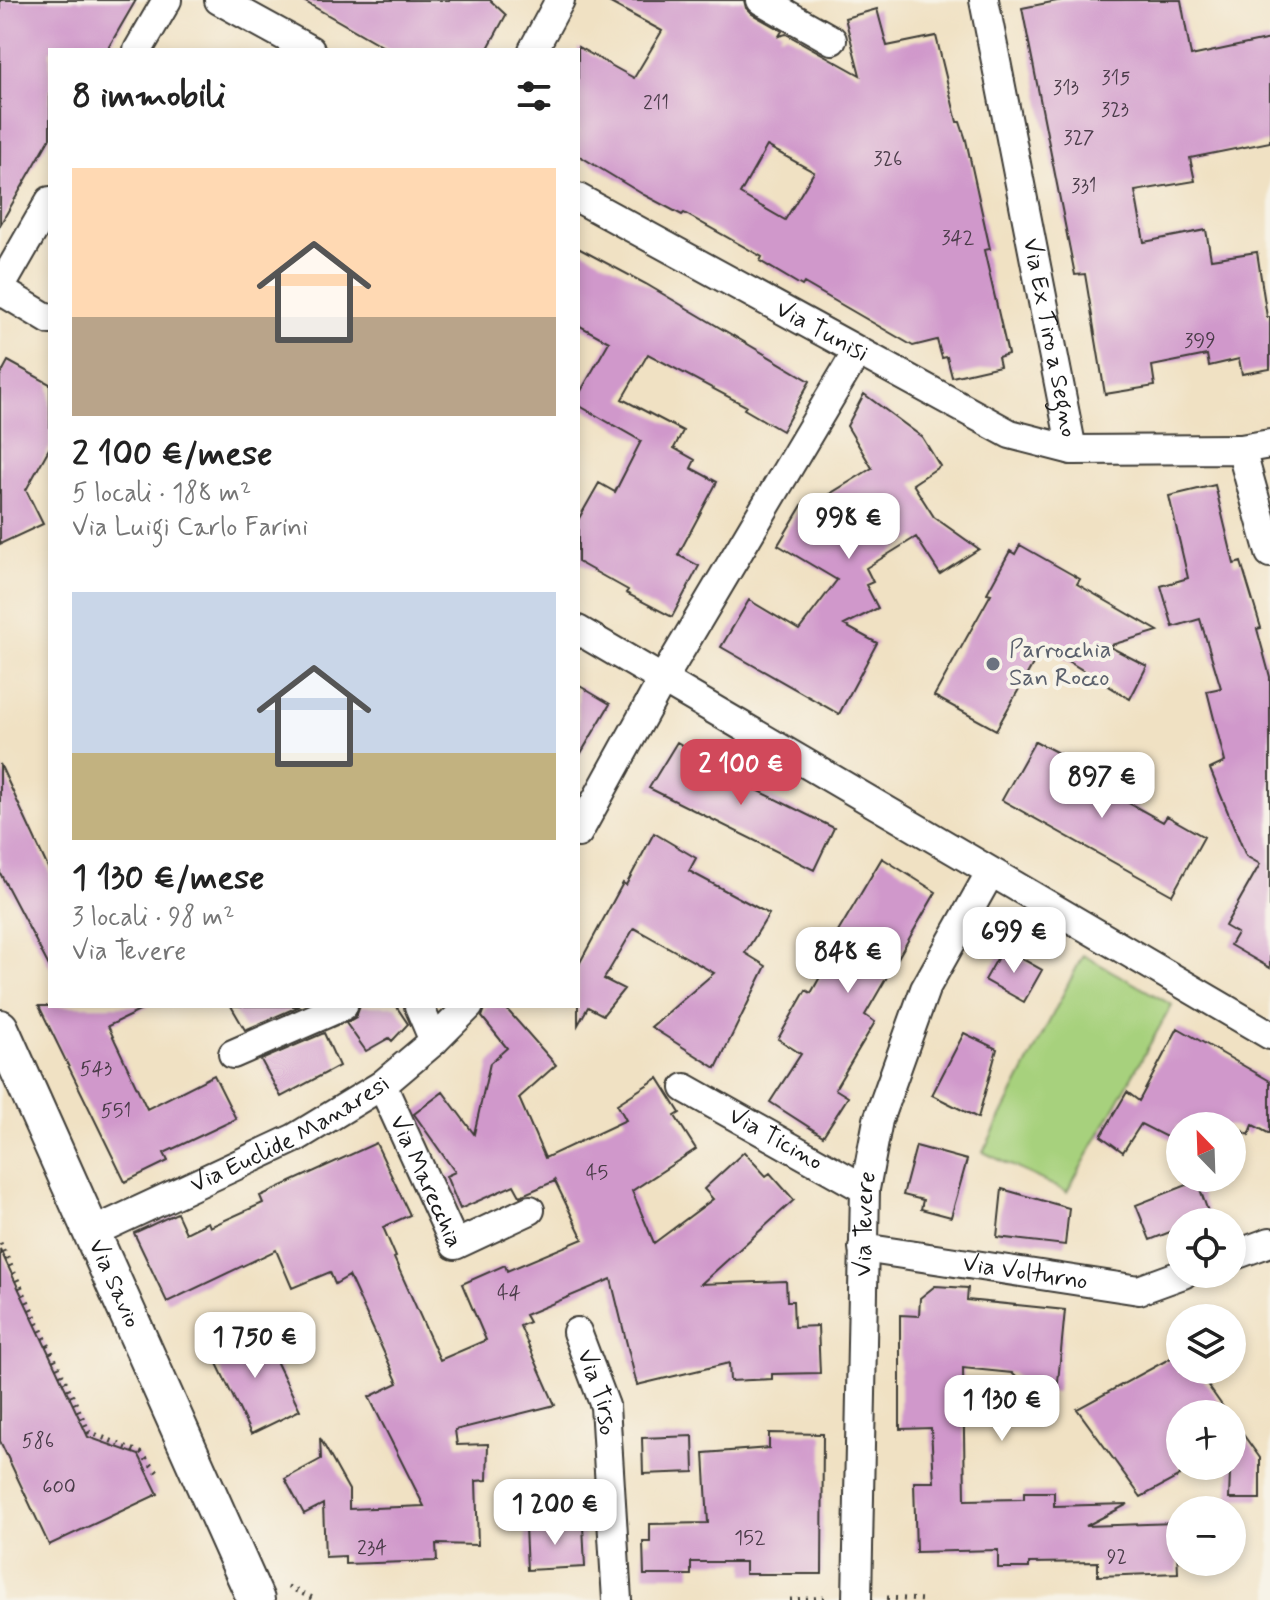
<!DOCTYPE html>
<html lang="it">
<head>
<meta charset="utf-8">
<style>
  body { margin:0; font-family:Mynerve,sans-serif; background:#f6f6f6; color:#222; height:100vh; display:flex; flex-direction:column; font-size:30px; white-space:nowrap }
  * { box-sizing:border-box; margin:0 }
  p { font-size:26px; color:#767676 }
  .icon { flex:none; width:44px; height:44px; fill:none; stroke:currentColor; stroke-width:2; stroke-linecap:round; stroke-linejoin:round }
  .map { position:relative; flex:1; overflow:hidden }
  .panel { position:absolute; left:48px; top:48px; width:532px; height:960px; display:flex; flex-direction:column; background:#fff; border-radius:0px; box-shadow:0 4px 12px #0003 }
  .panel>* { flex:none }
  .needle { width:52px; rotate:337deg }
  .controls { position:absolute; left:1166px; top:1112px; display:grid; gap:16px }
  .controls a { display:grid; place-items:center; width:80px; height:80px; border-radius:50%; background:#fff; box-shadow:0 4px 12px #0003; font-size:40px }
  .price { position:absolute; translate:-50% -68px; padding:0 18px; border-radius:16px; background:#fff; color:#222; font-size:26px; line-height:52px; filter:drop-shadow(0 2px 4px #0008) }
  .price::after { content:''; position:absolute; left:50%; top:48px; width:24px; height:18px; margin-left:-12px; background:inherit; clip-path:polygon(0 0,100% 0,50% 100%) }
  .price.current { background:#d1495b; color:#fff }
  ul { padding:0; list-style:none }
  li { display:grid; align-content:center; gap:16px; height:424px; padding:0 24px }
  li span { display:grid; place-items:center; height:248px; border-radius:0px; color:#555 }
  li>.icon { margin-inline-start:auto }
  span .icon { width:144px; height:144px; fill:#fffc; stroke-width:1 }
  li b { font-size:34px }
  h2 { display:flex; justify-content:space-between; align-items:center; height:96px; padding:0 24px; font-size:34px }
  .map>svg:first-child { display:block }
</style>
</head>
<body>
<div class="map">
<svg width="1270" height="1600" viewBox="0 0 1270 1600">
  <rect width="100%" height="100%" fill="#f7f3e8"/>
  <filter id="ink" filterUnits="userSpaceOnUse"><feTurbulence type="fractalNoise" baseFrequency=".0125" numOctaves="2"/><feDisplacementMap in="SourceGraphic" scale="16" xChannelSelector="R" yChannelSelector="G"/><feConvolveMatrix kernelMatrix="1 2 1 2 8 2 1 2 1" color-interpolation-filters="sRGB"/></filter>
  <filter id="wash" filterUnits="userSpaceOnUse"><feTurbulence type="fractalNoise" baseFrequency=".006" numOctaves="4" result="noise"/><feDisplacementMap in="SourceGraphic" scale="32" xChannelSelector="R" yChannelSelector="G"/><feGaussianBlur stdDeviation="1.8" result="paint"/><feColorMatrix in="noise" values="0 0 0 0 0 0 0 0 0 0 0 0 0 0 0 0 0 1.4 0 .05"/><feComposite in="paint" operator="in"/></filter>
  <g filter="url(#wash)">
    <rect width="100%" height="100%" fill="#f0e1c3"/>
    <path fill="#a7d17d" stroke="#62764c" stroke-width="2" d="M 1083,955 L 1172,1005 L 1067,1192 L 983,1152 Z"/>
    <g id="blocks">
      <path fill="#d098cb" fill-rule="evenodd" d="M 0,0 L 136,0 L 107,50 L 50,50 L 50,138 L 0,225 Z
        M 302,0 L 490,0 L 506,15 L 487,50 L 389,50 Z
        M 605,0 L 744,0 L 746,8 L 752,14 L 782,31 L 779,36 L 786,34 L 860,75 L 845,18 L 877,9 L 887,46 L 936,36 L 957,122 L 960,122 L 966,140 L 990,249 L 984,250 L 1008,354 L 998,357 L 1000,366 L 952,377 L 947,357 L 942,358 L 937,340 L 913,346 L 804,283 L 802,286 L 760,261 L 762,257 L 684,213 L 682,215 L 644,195 L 578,155 L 578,47 L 634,78 L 662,31 ZM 767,146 L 814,172 L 785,220 L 740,194 Z
        M 1062,0 L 1181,0 L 1191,56 L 1270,39 L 1270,142 L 1190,158 L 1195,181 L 1135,191 L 1144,242 L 1206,230 L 1211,259 L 1257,252 L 1267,317 L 1270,317 L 1270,369 L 1242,374 L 1239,359 L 1209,366 L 1207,355 L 1152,366 L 1155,386 L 1105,394 L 1085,274 L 1075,275 L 1022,8 Z
        M 578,248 L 646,284 L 810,381 L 782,431 L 744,409 L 746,406 L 648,354 L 622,399 L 683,431 L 674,448 L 695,460 L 691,468 L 717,482 L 678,555 L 699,566 L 672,617 L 626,593 L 628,590 L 578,562 L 578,520 L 599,483 L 615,492 L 641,441 L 578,405 L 578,396 L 609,342 L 578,325 Z
        M 8,361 L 50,384 L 50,447 L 26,490 L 43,524 L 0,544 L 0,376 Z
        M 864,394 L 922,437 L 940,466 L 913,484 L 934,517 L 979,549 L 940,574 L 916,537 L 866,568 L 873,582 L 866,585 L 878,608 L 844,625 L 877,643 L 839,714 L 721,647 L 749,600 L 799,630 L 837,580 L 778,545 L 804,502 L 810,506 L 872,468 L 847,426 Z
        M 1215,485 L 1234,564 L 1241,562 L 1261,628 L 1257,629 L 1270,677 L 1270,968 L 1230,945 L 1237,933 L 1225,926 L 1260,864 L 1246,856 L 1210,769 L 1225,762 L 1207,691 L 1221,688 L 1200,619 L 1173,627 L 1161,586 L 1188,578 L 1169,496 Z
        M 1020,545 L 1080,579 L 1077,584 L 1158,631 L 1108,646 L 1147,666 L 1130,699 L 1043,646 L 996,730 L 934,696 L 991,594 L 987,593 L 1010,551 L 1015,554 Z
        M 578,685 L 610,704 L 578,758 Z
        M 1035,741 L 1062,755 L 1058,764 L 1163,822 L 1167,816 L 1204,837 L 1172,895 L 1002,800 Z
        M 677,742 L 726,771 L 725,774 L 834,828 L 814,870 L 649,788 Z
        M 0,764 L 50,872 L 50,968 L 0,873 Z
        M 654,833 L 696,858 L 689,871 L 769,914 L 745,953 L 766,966 L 716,1068 L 651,1027 L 714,973 L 634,928 L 604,979 L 624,989 L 603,1015 L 588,1007 L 578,1025 L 578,966 L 623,883 L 626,885 Z
        M 882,858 L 936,892 L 865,1015 L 875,1022 L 835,1089 L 848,1097 L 823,1136 L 770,1102 L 801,1054 L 778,1039 L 806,990 L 811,993 L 838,945 L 832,942 Z
        M 1003,948 L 1042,970 L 1024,1002 L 985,980 Z
        M 39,1006 L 150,1006 L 108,1026 L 147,1109 L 214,1075 L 236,1119 L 164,1153 L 168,1161 L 125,1182 Z
        M 231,1006 L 300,1006 L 245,1030 Z
        M 360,1006 L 396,1006 L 408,1024 L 392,1041 L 389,1038 L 366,1051 L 346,1023 L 356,1017 Z
        M 486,1006 L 504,1006 L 556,1065 L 519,1098 L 545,1158 L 626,1120 L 617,1104 L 658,1078 L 680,1113 L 675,1116 L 696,1149 L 632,1191 L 654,1243 L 713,1199 L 704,1189 L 744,1152 L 766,1176 L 770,1173 L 794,1200 L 701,1284 L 786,1281 L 787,1301 L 793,1301 L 794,1327 L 818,1326 L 820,1373 L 772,1374 L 772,1379 L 730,1381 L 729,1363 L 637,1385 L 611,1279 L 525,1315 L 529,1322 L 520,1326 L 555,1405 L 455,1430 L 457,1445 L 488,1444 L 487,1480 L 476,1481 L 478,1545 L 436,1544 L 437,1561 L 345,1564 L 345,1556 L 325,1557 L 323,1504 L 304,1514 L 285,1479 L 321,1459 L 320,1438 L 349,1490 L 349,1509 L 424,1506 L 369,1397 L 398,1383 L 349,1276 L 335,1284 L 330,1272 L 292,1288 L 276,1250 L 167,1302 L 134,1233 L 177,1213 L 186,1233 L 208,1222 L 210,1227 L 263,1203 L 260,1196 L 376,1143 L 410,1215 L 383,1227 L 396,1257 L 394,1258 L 440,1360 L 486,1340 L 462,1284 L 505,1265 L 507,1271 L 583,1239 L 554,1179 L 555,1181 L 520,1196 L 514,1185 L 460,1209 L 446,1176 L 455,1172 L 414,1114 L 443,1092 L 474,1134 L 490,1063 L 507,1048 L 482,1017 Z
        M 1178,1028 L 1270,1081 L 1270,1134 L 1253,1125 L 1249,1135 L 1234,1126 L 1176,1126 L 1180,1144 L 1141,1124 L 1123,1152 L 1101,1136 L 1127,1092 L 1139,1101 Z
        M 324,1033 L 339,1066 L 281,1097 L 261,1060 Z
        M 964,1033 L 997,1049 L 978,1118 L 932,1095 Z
        M 916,1146 L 967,1160 L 951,1217 L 921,1209 L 923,1200 L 903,1195 Z
        M 1197,1181 L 1210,1217 L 1196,1222 L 1180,1222 L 1180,1228 L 1150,1240 L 1136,1205 Z
        M 1002,1189 L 1069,1208 L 1065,1245 L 997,1237 Z
        M 0,1249 L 88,1437 L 139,1455 L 158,1494 L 49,1545 L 0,1441 Z
        M 935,1286 L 968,1288 L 967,1300 L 1065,1310 L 1057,1392 L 1028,1389 L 1012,1373 L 963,1368 L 965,1500 L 1024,1499 L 1024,1492 L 1054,1492 L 1054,1506 L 1128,1504 L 1086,1526 L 1176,1523 L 1178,1573 L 1098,1576 L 1098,1562 L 1029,1563 L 1029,1568 L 998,1568 L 998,1550 L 916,1552 L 914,1482 L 934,1482 L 931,1428 L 900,1429 L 900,1315 L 919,1316 L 920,1298 Z
        M 260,1328 L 300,1410 L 251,1434 L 210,1349 Z
        M 1180,1353 L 1180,1370 L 1197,1370 L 1228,1414 L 1180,1414 L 1180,1476 L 1141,1497 L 1077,1409 Z
        M 1232,1419 L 1260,1458 L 1260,1499 L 1229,1499 Z
        M 769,1433 L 823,1434 L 822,1574 L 745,1574 L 745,1562 L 691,1562 L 691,1575 L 644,1575 L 643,1542 L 650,1542 L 650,1524 L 708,1523 L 704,1453 L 769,1448 Z
        M 693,1436 L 694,1472 L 643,1474 L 642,1438 Z
        M 583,1525 L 585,1567 L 527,1570 L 525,1527 Z"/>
    </g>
  </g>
  <g filter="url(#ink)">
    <use href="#blocks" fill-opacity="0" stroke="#3c3a35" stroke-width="2"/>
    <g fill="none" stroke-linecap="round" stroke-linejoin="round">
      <defs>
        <g id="minor">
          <path d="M 219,0 L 310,50"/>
          <path d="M 761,0 L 832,40"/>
          <path id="s1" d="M 984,0 L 1072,450 L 1241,449 L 1270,553"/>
          <path d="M 138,50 L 167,0"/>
          <path d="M 533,50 L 560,0"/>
          <path id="s2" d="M 578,198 L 1010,434 L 1072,450"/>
          <path d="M 0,288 L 50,201"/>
          <path d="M 0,290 L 50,320"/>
          <path d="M 1241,449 L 1270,444"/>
          <path d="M 578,630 L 1270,1035"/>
          <path d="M 578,833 L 663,679 L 857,352"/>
          <path d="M 419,1006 L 434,1041"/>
          <path d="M 233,1054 L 343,1006"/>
          <path id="s3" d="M 382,1085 L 455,1245 L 530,1210"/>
          <path id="s4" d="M 685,1088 L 865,1189"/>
          <path id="s5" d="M 91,1233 L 295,1138 L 382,1085 L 434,1041 L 469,1006"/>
          <path id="s6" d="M 863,1248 L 1139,1290 L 1183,1274"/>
          <path d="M 1232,1256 L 1270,1242"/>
          <path id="s7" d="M 577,1332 L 605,1406 L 617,1600"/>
          <path id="s8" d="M 857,1600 L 865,1189 L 878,1120 L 925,989 L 990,873"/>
        </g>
        <g id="tertiary">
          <path id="s9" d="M 0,1028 L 256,1600"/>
        </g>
      </defs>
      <use href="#minor" stroke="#3c3a35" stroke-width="32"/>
      <use href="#tertiary" stroke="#3c3a35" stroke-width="40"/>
      <path stroke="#3c3a35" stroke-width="5" stroke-dasharray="2 6" stroke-linecap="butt" d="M 0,1243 L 89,1432 L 141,1453 L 159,1474
        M 288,1587 L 317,1600
        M 887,1598 L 924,1600
        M 790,1600 L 829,1598"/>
      <use href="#minor" stroke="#fff" stroke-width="28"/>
      <use href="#tertiary" stroke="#fff" stroke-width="36"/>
    </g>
  </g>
  <circle fill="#6b7280" stroke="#f7f3e8" stroke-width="3" cx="993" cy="664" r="8"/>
  <g text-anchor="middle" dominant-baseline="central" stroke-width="8" stroke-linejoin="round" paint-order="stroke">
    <g font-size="20" fill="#493b48">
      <text x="1116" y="78">315</text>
      <text x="1066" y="88">313</text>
      <text x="656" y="103">211</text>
      <text x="1115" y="110">323</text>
      <text x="1079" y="138">327</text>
      <text x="888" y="159">326</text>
      <text x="1084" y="186">331</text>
      <text x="958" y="238">342</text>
      <text x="1200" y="341">399</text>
      <text x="96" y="1069">543</text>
      <text x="116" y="1111">551</text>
      <text x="597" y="1173">45</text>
      <text x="509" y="1293">44</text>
      <text x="38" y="1441">586</text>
      <text x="59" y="1487">600</text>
      <text x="750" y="1538">152</text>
      <text x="372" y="1548">234</text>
      <text x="1117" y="1557">92</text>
    </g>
    <g font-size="24" fill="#1c1c1c" stroke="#f7f3e8">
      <text stroke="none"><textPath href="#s2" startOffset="278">Via Tunisi</textPath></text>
      <text stroke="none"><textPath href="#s1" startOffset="344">Via Ex Tiro a Segno</textPath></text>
      <text stroke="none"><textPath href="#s5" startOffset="222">Via Euclide Manaresi</textPath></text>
      <text stroke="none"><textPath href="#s4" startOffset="104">Via Ticino</textPath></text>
      <text stroke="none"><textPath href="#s3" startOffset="106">Via Marecchia</textPath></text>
      <text stroke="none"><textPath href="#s8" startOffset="376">Via Tevere</textPath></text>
      <text stroke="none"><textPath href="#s6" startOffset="164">Via Volturno</textPath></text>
      <text stroke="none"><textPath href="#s9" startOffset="280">Via Savio</textPath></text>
      <text stroke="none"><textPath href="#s7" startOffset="64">Via Tirso</textPath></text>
    </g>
    <g font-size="24" fill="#5b616d" stroke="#f7f3e8" text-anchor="start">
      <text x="1009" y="650">Parrocchia<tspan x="1009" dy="28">San Rocco</tspan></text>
    </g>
  </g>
</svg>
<div class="controls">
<a><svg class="needle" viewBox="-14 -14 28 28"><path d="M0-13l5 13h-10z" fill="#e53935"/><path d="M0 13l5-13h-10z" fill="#767676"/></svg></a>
<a><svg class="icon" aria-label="locate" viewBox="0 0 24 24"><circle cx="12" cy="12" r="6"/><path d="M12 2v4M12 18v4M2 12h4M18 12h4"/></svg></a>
<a><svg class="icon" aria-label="layers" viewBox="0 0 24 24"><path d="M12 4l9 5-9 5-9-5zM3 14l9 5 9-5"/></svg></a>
<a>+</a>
<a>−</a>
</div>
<b class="price" style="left:849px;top:561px">998 €</b>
<b class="price current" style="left:741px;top:807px">2 100 €</b>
<b class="price" style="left:1102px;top:820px">897 €</b>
<b class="price" style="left:1014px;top:975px">699 €</b>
<b class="price" style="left:848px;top:995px">848 €</b>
<b class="price" style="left:255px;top:1380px">1 750 €</b>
<b class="price" style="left:1002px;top:1443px">1 130 €</b>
<b class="price" style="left:555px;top:1547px">1 200 €</b>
<section class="panel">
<h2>8 immobili<svg class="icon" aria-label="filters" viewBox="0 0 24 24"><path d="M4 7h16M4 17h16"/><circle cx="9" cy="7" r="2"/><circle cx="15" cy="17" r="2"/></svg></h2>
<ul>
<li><span style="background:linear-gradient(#ffd9b3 60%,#b9a48a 0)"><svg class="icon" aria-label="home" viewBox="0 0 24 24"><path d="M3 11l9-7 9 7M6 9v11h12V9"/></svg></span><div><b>2 100 €/mese</b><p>5 locali · 188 m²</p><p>Via Luigi Carlo Farini</p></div></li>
<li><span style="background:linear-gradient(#c9d6e8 65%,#c2b280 0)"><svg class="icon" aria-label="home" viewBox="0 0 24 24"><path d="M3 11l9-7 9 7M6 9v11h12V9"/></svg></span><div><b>1 130 €/mese</b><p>3 locali · 98 m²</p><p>Via Tevere</p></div></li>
</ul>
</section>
</div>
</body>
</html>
